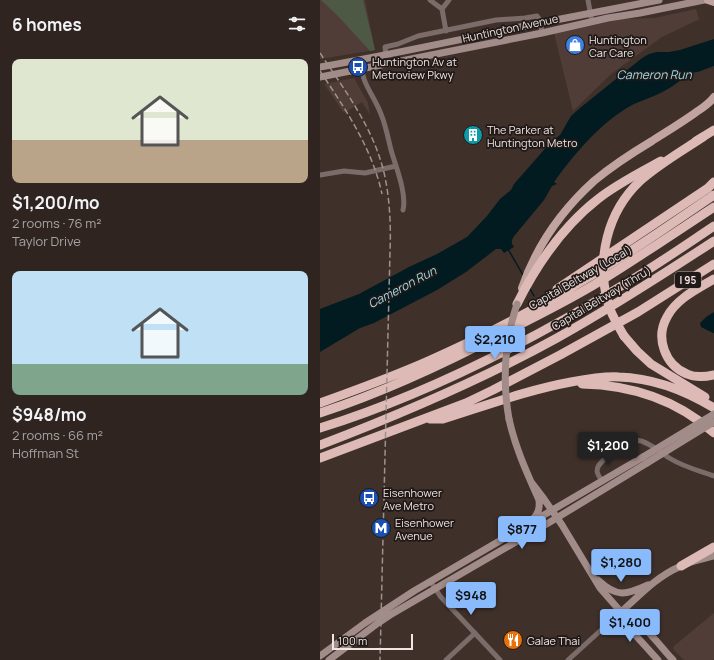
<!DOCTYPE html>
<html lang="en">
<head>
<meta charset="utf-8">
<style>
  body { margin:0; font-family:Manrope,sans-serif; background:#3b302d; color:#f1f3f6; height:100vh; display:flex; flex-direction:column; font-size:15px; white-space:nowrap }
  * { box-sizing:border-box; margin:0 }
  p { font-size:13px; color:#a7a4a5 }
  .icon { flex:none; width:22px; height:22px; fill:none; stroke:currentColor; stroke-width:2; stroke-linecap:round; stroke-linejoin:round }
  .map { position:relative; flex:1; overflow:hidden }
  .panel { display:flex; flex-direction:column; background:#2f2420; width:320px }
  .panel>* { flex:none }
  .scale { position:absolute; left:12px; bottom:10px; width:81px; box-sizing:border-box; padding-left:4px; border:2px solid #efe5e2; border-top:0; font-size:11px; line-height:14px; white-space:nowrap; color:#efe5e2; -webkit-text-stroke:3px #201917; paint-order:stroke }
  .price { position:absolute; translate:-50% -34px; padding:0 9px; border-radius:4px; background:#89bafc; color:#111; font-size:13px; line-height:26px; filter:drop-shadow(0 1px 2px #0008) }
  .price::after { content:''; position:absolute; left:50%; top:24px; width:12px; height:9px; margin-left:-6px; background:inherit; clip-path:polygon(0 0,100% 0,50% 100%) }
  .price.active { background:#222; color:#fff }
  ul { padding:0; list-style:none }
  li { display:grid; align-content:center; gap:8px; height:212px; padding:0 12px }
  li span { display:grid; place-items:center; height:124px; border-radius:8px; color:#555 }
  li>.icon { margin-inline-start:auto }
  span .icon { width:72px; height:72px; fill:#fffc; stroke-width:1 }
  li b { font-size:17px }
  h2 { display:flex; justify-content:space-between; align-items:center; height:48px; padding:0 12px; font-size:17px }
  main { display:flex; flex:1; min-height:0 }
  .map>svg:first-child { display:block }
</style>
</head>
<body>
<main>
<section class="panel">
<h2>6 homes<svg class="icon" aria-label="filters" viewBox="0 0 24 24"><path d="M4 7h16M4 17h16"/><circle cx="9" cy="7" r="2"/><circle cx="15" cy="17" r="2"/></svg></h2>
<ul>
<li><span style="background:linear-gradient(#dfe7d0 65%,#b9a48a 0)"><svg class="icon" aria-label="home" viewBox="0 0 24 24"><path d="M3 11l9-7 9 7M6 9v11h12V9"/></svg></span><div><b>$1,200/mo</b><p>2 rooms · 76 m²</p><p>Taylor Drive</p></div></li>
<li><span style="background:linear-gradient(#bfe0f5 75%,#7fa58c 0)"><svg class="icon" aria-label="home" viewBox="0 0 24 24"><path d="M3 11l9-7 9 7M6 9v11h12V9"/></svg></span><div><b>$948/mo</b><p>2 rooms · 66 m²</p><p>Hoffman St</p></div></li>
</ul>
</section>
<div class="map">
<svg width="394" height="660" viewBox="0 0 394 660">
  <rect width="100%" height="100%" fill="#3f302a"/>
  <path fill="#503d37" d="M 0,0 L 45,0 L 55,50 L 0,59 Z
    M 376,9 L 379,19 L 384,17 L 342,37 L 290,75 L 253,111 L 234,33 L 302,19 L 334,18 Z
    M 34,78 L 48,103 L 50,115 L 42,102 L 24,113 L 4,84 Z
    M 394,613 L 394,659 L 393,660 L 364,660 L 353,649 L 354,646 Z"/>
  <path fill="#4e5945" d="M 1,0 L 43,0 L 55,50 L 50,51 L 19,17 Z"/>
  <path fill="#021b20" d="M 394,39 L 394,66 L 378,72 L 368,73 C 357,85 344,92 329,98 C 324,100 318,102 312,105 C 280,123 255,153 234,182 L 237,184 L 232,186 L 224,200 L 195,235 C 192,239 190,242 194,247 L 184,253 L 181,249 L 176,249 L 146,272 L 117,290 L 54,323 L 40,328 L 0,352 L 0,309 L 39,294 L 89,267 L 117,254 L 147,237 L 167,216 L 180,199 L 191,190 L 194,184 L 230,143 L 240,135 L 251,116 L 260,108 L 322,58 L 329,54 L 337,52 L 349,52 L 360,50 Z
    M 394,312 L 394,333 L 393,333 L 381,327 L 380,323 L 386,317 Z"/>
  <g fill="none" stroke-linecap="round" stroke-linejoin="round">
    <path stroke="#021b20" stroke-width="1.5" d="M 188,249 L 203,275
      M 209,287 L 214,296"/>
    <path stroke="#7b6c6a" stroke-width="5" d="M 110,0 L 122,9
      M 268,0 L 272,22
      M 126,31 L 122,9 L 129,0
      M 66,55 L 65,47 L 78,44 L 98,36 L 176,20 L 205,18 L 217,16 L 220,20 L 222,33
      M 41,60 C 41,84 53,93 61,114 C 66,126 68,138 71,150 C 76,167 87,194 83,210
      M 0,175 L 24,171 L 45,173 L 76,166
      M 282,481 C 278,475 275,471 279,465 C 291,451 308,432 328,444 C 336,448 343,454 351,459 C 364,467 380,471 394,476
      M 111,582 L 120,596 L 180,660
      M 126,660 L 155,633
      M 248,660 L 301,612"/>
    <path stroke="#a28c89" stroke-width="7" d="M 0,67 C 74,54 147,38 220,23 C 260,15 299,8 339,0
      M 0,77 L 222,33 L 288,18 L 320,13 L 384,0
      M 189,419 C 195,447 207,473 219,500 C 220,509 218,514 212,520
      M 211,482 L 224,499 L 242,525 L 280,588 L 301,612 L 308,627 L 338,660
      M 278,580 C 297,598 306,595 328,585
      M 301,612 C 319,596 336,577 359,567 C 370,561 383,559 394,556
      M 301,612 C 323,621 337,643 353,660
      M 0,656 L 45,623 L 94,591 L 323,457
      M 9,660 L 58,623 L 70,615 L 230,522 L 327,463"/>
    <path stroke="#c1a4a0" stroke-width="8" d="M 388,0 L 394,2
      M 202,288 C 216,247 242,210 274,181 C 292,166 312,153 332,141 C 346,132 361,123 375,113 C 382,108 389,104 394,97"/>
    <path stroke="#ddbab5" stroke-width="9" d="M 376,141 L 394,130
      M 394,279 C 377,289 356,299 347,317 C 335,338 345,365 367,374 C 376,378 385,377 394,375
      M 237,289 L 388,188 L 394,182
      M 197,304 C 217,264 242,227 278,199 C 297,184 319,173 341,161
      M 304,336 L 317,351 L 331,364 L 385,397
      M 262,384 C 311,385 357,400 394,433
      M 0,403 C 36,390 72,377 108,361 C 161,338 214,310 264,280 C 309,254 351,224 394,195
      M 0,413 C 64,392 124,364 183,333 C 219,315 256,297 290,275 C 325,253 359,230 394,207
      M 110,419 L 123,419 C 165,406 207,390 251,382 C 267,379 283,376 299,377 C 333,378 366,391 394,408
      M 0,428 C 106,395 207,343 303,285 C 334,267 364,246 394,226
      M 0,445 C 81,414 161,380 237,338 C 291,308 342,275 394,241
      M 0,458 L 146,403 L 173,390 L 240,355 L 318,312 L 394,264
      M 361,566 L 394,547"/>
    <path stroke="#9e928e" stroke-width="1.5" stroke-dasharray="6 3" stroke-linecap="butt" d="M 0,53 C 26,92 55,130 65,177 C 70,202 71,227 70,252 L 60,660
      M 0,71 C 26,110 52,148 62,194"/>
    <path stroke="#a28c89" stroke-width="7" d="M 189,419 C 182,379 184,343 197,304
      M 323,457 L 394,414
      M 327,463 L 394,422"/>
    <path stroke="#ddbab5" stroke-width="9" d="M 304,336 C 298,325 291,315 288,303 C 276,260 287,212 320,181 C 339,164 362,151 383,137"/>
  </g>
  <defs>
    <symbol id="shop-disc" viewBox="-11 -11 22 22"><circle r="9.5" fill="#3f7fe0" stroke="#201917"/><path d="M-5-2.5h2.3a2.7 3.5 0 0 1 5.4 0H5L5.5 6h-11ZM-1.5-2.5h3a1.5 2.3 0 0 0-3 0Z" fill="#fff"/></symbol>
    <symbol id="bus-disc" viewBox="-11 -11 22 22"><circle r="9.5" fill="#1a4fb4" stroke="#201917"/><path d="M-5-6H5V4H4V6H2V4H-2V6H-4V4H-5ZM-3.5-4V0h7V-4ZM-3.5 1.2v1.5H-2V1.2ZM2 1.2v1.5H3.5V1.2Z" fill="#fff"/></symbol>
    <symbol id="building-disc" viewBox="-11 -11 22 22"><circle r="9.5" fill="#0f9aa8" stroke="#201917"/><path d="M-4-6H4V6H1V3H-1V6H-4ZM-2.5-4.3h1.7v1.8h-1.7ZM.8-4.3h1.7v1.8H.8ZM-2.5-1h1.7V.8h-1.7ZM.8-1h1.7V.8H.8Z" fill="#fff"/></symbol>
    <symbol id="metro-disc" viewBox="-11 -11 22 22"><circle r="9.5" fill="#1a4fb4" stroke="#201917"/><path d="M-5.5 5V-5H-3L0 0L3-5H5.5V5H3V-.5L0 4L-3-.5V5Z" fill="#fff"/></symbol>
    <symbol id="restaurant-disc" viewBox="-11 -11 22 22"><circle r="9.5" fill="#e8710a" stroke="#201917"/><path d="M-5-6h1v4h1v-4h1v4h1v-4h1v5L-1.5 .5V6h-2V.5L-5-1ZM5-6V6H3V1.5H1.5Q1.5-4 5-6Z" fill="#fff"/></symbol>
  </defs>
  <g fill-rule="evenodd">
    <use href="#shop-disc" x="244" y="34" width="22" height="22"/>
    <use href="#bus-disc" x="27" y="56" width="22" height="22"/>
    <use href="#building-disc" x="142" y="124" width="22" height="22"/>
    <use href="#bus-disc" x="38" y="487" width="22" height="22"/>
    <use href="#metro-disc" x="50" y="517" width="22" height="22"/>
    <use href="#restaurant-disc" x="182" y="629" width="22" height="22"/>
  </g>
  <g text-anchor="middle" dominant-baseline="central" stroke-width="3.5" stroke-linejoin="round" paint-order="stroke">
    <rect fill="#201917" stroke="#b1a8a5" stroke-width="1" x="355" y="272" width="26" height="16" rx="3"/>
    <g font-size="10" font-weight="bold" fill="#efe5e2">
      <text x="368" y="280">I 95</text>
    </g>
    <g font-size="11" fill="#efe5e2" stroke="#201917">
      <text transform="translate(190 28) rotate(-12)">Huntington Avenue</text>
      <text transform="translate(260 277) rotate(-30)">Capital Beltway (Local)</text>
      <text transform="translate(281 298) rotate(-31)">Capital Beltway (Thru)</text>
    </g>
    <g font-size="11" fill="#efe5e2" stroke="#201917" text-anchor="start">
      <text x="269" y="39">Huntington<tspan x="269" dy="13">Car Care</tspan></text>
      <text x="52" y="61">Huntington Av at<tspan x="52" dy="13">Metroview Pkwy</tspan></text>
      <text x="167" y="129">The Parker at<tspan x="167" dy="13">Huntington Metro</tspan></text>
      <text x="63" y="492">Eisenhower<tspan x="63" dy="13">Ave Metro</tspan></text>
      <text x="75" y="522">Eisenhower<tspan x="75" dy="13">Avenue</tspan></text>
      <text x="207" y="640">Galae Thai</text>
    </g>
    <g font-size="12" font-style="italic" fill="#9bdeed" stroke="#201917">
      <text x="334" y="74">Cameron Run</text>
      <text transform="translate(82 287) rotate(-28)">Cameron Run</text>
    </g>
  </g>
</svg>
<div class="scale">100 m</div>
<b class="price" style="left:175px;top:360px">$2,210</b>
<b class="price active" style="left:288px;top:466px">$1,200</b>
<b class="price" style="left:202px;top:550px">$877</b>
<b class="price" style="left:301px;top:583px">$1,280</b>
<b class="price" style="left:151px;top:616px">$948</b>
<b class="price" style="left:310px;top:643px">$1,400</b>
</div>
</main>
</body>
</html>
